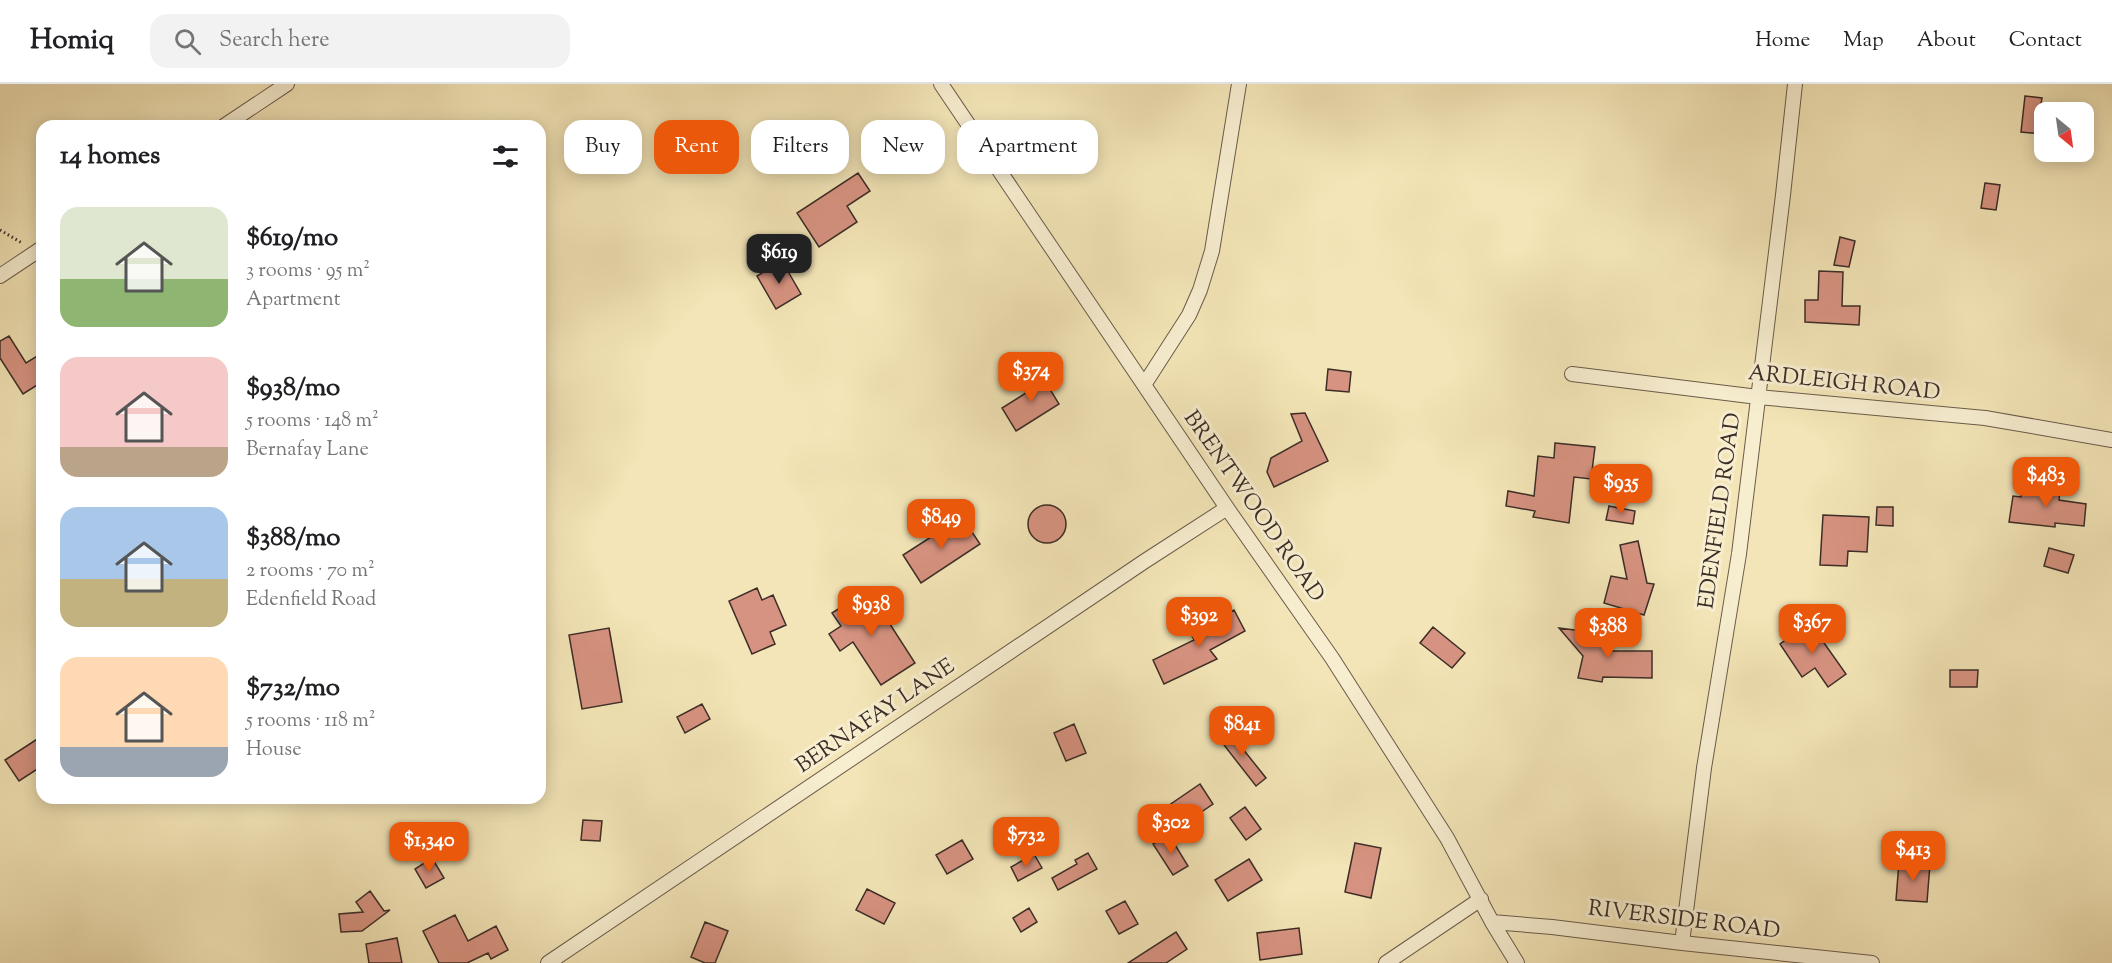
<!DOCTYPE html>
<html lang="en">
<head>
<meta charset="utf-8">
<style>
  body { margin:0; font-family:"Sorts Mill Goudy",serif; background:#f2f2f2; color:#202124; height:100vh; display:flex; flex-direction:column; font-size:22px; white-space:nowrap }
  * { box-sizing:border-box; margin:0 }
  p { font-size:20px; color:#757577 }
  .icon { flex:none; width:33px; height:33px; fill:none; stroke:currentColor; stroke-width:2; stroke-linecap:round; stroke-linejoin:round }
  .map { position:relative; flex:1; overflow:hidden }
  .panel { position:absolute; left:36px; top:36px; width:510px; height:684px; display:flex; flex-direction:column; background:#fff; border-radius:18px; box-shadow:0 3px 15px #0003 }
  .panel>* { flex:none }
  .guide { position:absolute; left:564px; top:36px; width:570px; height:54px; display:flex; gap:12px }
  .needle { width:39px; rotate:151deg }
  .fabs { position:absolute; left:2034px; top:18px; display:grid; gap:12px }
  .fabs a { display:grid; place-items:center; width:60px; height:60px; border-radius:12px; background:#fff; box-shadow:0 3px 15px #0003; font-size:30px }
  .price { position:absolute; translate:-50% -51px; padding:0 14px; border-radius:12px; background:#ea580c; color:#fff; font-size:20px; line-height:39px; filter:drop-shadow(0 2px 3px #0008) }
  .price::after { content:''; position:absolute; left:50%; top:36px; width:18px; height:14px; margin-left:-9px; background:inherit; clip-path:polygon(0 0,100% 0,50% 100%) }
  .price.selected { background:#222; color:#fff }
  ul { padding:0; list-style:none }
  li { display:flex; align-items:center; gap:18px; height:150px; padding:0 24px }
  li span { display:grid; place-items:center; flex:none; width:168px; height:120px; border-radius:18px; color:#555 }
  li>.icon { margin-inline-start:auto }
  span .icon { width:72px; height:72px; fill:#fffc; stroke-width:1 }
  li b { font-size:26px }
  h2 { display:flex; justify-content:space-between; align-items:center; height:72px; padding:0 24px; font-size:26px }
  .tag { padding:0 21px; border-radius:18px; background:#fff; box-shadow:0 3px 15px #0003; font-size:21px; line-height:54px }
  .tag.selected { background:#ea580c; color:#fff }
  header { display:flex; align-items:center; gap:36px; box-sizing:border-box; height:84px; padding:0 30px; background:#fff; border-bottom:2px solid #e0e0e0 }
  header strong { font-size:28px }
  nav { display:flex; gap:33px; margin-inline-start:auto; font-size:21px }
  .search { width:420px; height:54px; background:#f2f2f2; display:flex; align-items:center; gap:15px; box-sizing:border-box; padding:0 21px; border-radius:18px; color:#757577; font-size:22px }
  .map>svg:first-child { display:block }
</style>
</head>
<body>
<header>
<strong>Homiq</strong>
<div class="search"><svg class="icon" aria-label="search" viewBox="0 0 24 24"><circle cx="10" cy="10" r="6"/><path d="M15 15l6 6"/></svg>Search here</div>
<nav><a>Home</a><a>Map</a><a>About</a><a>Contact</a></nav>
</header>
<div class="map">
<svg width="2112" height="879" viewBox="0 0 2112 879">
  <rect width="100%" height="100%" fill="#f3e5b7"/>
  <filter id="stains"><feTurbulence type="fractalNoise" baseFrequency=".00333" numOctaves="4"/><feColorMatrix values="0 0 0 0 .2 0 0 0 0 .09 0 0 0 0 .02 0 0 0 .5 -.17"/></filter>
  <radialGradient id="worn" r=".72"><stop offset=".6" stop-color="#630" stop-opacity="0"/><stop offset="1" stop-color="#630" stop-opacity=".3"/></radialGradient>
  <path fill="#d79381" stroke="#3c2d27" stroke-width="1.5" d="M 2025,12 L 2042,14 L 2041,20 L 2046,20 L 2044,50 L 2021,48 Z
    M 858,89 L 870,107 L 847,122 L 857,138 L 819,163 L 797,129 Z
    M 1985,99 L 2000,101 L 1996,126 L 1981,124 Z
    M 1840,153 L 1855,157 L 1849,183 L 1834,181 Z
    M 782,177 L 801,210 L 776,225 L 757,192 Z
    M 1819,187 L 1843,188 L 1842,222 L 1860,222 L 1859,241 L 1805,238 L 1805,216 L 1818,216 Z
    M 9,252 L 26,279 L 42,269 L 42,298 L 23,310 L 0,274 L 0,257 Z
    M 1328,285 L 1351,288 L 1349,308 L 1326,306 Z
    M 1040,289 L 1059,320 L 1016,347 L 1002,324 L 1026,309 L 1021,301 Z
    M 1305,329 L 1328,377 L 1274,403 L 1267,388 L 1271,374 L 1302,357 L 1291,330 Z
    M 1555,359 L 1595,363 L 1591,395 L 1574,393 L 1569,439 L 1533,433 L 1535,427 L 1506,422 L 1508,407 L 1534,412 L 1538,372 L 1554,374 Z
    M 2039,396 L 2061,399 L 2059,416 L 2086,420 L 2084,442 L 2055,439 L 2055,443 L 2009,438 L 2013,412 L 2021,413 L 2022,406 L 2037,408 Z
    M1028 440a19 19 0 1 1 38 0a19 19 0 1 1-38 0Z
    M 1609,422 L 1635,427 L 1633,440 L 1606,436 Z
    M 1877,423 L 1893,423 L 1893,442 L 1876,441 Z
    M 1823,431 L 1869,433 L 1867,468 L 1848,467 L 1847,482 L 1820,481 Z
    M 962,433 L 980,460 L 921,499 L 903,471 Z
    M 1638,457 L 1647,499 L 1654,500 L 1644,531 L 1604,519 L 1611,492 L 1627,495 L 1620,461 Z
    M 2049,464 L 2074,471 L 2068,489 L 2044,482 Z
    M 757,504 L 762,516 L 773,511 L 786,541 L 770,548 L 775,560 L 752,570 L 729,517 Z
    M 868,506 L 915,579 L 881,601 L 853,558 L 840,567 L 829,550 L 841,542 L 832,529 Z
    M 1234,526 L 1245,547 L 1210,566 L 1217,575 L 1164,600 L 1153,576 L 1194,556 L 1191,549 Z
    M 1810,539 L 1846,590 L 1828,603 L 1815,584 L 1802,593 L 1780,560 Z
    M 1433,543 L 1465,569 L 1452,584 L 1420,559 Z
    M 609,544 L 622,618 L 582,625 L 569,551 Z
    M 1559,544 L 1590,548 L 1592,559 L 1609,556 L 1607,567 L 1652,567 L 1652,594 L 1603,593 L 1602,598 L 1578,594 L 1583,572 Z
    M 1950,586 L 1978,586 L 1977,603 L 1950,603 Z
    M 702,620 L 710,635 L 685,649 L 677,633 Z
    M 1074,640 L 1086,669 L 1066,677 L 1054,649 Z
    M 1227,645 L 1266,694 L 1256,702 L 1217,652 Z
    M 42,652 L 42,682 L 19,697 L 5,676 Z
    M 1200,700 L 1213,720 L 1178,744 L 1165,724 Z
    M 1245,723 L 1261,745 L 1246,756 L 1230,734 Z
    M 583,736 L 602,737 L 600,757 L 581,756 Z
    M 1169,751 L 1188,782 L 1173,791 L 1153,760 Z
    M 962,756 L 973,775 L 947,790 L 936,771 Z
    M 1355,759 L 1381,764 L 1371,814 L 1345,808 Z
    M 1088,769 L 1097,785 L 1058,806 L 1052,794 L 1077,780 L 1075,776 Z
    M 1034,770 L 1042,784 L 1018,797 L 1011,783 Z
    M 432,774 L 444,794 L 426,804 L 415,785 Z
    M 1249,775 L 1262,796 L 1228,817 L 1215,796 Z
    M 1899,778 L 1930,780 L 1927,818 L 1896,816 Z
    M 867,805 L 895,819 L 884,840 L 856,826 Z
    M 370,807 L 384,827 L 390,826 L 362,847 L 341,848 L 339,830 L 363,828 L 356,818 Z
    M 1125,817 L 1138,840 L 1119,850 L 1106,827 Z
    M 1029,824 L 1037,838 L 1021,848 L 1013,834 Z
    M 455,831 L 468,857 L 496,842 L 508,866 L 491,875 L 488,869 L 467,879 L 439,879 L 423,847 Z
    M 705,838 L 728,847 L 715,879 L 705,879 L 691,873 Z
    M 1299,844 L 1302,870 L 1260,876 L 1257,849 Z
    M 1176,848 L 1187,865 L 1166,879 L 1128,879 Z
    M 397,854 L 402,879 L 369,879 L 366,860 Z"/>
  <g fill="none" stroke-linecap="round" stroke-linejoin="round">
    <defs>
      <path id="minor" d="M 941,0 L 1227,424 L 1332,574 L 1447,754 L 1492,838 L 1517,879
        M 224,42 L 287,0
        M 0,192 L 42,164
        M 1572,290 L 1758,313 L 1985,334 L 2112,356
        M 1144,301 L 1189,231 L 1200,206 L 1212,167 L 1239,0
        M 1492,838 L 1552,843 L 1682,859 L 1872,879
        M 1682,859 L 1704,684 L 1739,470 L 1783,111 L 1795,0
        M 548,879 L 1145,477 L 1227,424
        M 1386,879 L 1481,815"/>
    </defs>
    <use href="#minor" stroke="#6a5b4b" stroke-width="16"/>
    <path stroke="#3c2d27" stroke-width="3" stroke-dasharray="1.5 3" stroke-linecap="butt" d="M 0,146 L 22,159"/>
    <use href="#minor" stroke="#f7eed0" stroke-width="14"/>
  </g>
  <g text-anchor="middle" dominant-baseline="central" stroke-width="6" stroke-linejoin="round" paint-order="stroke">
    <g font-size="22" fill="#3c2d27" stroke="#f7eed0">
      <text transform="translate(1844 300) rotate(6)">ARDLEIGH ROAD</text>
      <text transform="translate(1253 423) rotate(55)">BRENTWOOD ROAD</text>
      <text transform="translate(1721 427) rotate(-82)">EDENFIELD ROAD</text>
      <text transform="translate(876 633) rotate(-34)">BERNAFAY LANE</text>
      <text transform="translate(1684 837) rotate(7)">RIVERSIDE ROAD</text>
    </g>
  </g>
  <rect width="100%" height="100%" filter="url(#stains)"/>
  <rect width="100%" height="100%" fill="url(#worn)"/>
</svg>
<div class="fabs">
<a><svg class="needle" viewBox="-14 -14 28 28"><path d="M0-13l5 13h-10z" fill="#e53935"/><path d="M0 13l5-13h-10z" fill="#757577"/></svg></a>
</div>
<b class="price selected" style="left:779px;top:201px">$619</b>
<b class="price" style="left:1031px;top:319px">$374</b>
<b class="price" style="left:2046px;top:424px">$483</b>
<b class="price" style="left:1621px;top:431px">$935</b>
<b class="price" style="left:941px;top:466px">$849</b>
<b class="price" style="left:871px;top:553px">$938</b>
<b class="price" style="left:1199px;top:564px">$392</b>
<b class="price" style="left:1812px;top:571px">$367</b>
<b class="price" style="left:1608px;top:575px">$388</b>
<b class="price" style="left:1242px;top:673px">$841</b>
<b class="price" style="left:1171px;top:771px">$302</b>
<b class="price" style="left:1026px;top:784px">$732</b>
<b class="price" style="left:429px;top:789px">$1,340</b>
<b class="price" style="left:1913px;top:798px">$413</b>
<div class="guide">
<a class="tag">Buy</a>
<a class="tag selected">Rent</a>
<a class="tag">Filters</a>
<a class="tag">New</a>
<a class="tag">Apartment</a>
</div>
<section class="panel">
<h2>14 homes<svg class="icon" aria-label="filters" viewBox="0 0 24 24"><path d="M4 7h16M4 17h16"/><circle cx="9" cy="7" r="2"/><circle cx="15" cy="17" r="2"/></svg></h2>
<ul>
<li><span style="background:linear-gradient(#dfe7d0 60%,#8fb573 0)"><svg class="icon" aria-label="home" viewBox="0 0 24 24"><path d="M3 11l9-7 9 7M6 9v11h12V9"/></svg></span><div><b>$619/mo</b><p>3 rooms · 95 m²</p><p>Apartment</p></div></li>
<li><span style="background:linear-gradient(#f6c9c9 75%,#b9a48a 0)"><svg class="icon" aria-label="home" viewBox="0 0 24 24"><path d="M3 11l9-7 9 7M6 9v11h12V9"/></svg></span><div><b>$938/mo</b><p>5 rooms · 148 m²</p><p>Bernafay Lane</p></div></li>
<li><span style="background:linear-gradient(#a9c7e8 60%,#c2b280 0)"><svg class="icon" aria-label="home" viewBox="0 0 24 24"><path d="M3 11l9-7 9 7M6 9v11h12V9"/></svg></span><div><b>$388/mo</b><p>2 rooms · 70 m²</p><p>Edenfield Road</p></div></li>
<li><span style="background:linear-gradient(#ffd9b3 75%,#9aa5b1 0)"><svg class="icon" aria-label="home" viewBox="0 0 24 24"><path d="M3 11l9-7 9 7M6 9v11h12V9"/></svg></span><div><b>$732/mo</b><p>5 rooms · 118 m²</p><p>House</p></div></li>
</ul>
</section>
</div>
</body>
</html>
